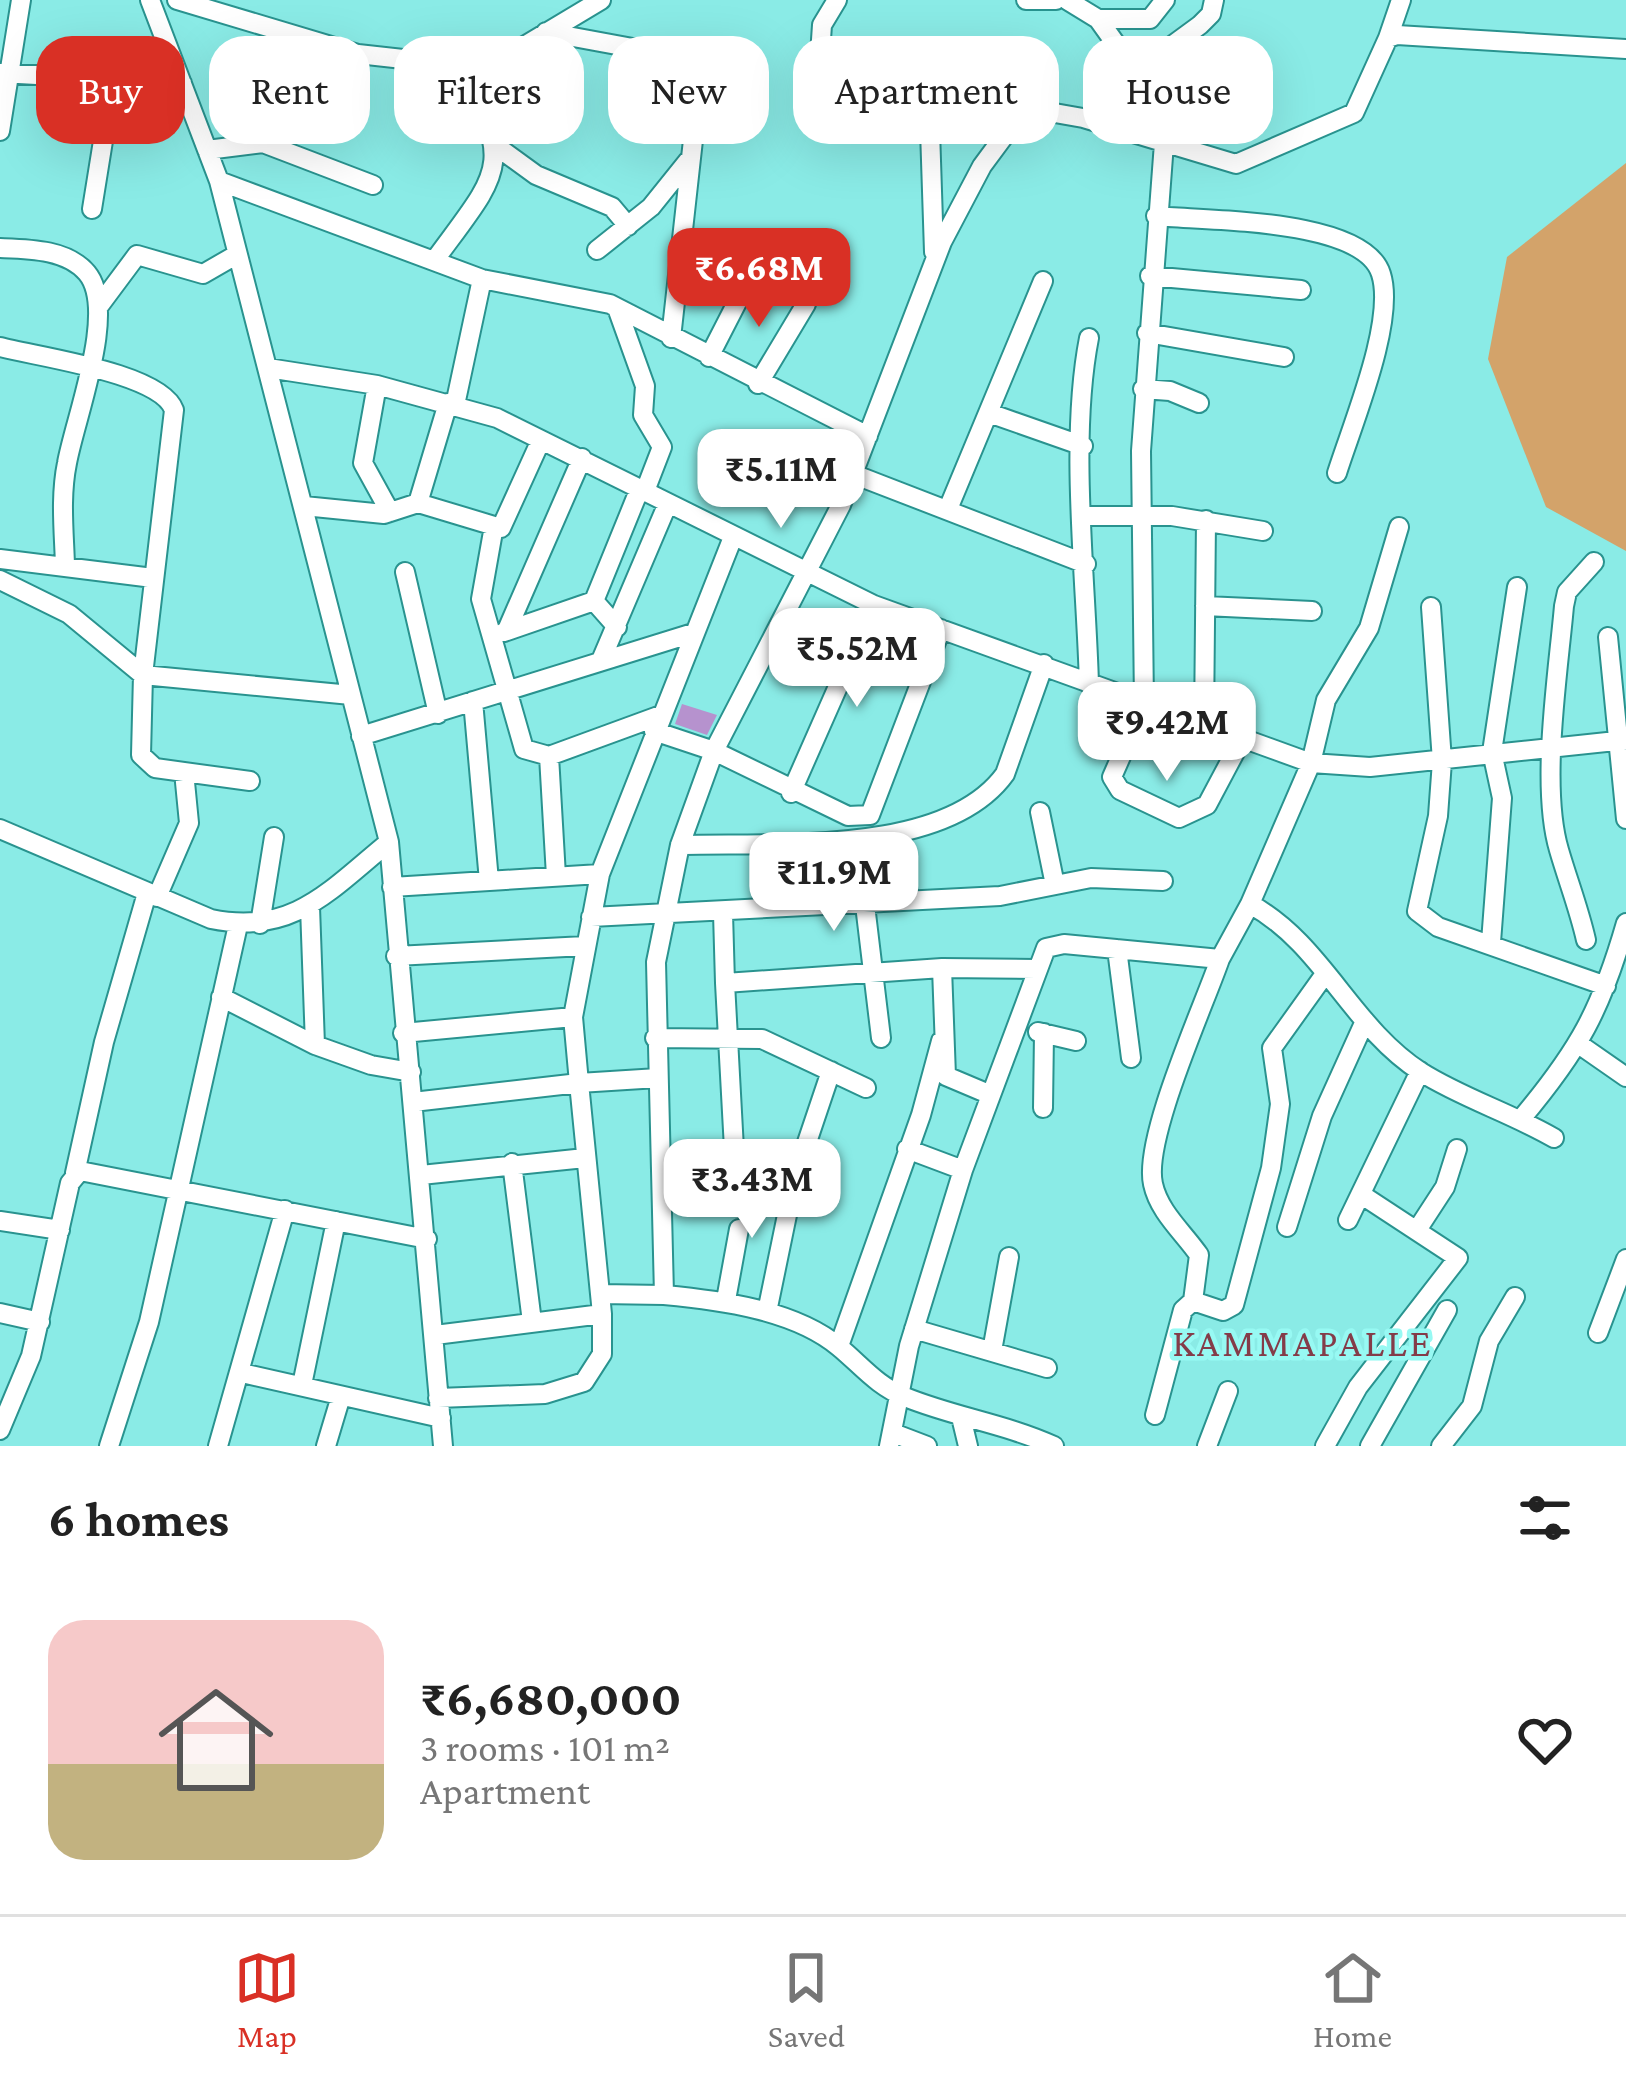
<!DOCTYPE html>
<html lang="en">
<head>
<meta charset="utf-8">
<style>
  body { margin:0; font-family:"Crimson Pro",serif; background:#f2f2f2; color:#222; height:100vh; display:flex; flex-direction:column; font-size:45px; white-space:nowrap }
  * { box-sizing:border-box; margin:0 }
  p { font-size:39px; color:#767676 }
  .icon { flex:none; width:66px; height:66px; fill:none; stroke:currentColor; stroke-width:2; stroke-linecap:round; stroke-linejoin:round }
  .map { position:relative; height:1446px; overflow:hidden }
  .side { display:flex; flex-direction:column; background:#fff; flex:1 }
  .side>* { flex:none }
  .banner { position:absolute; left:36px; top:36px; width:1554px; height:108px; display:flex; gap:24px }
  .price { position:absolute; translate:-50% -102px; padding:0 27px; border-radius:24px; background:#fff; color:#222; font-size:39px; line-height:78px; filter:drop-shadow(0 3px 6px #0008) }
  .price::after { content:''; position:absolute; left:50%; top:72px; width:36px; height:27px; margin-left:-18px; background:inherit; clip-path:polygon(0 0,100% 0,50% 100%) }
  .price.selected { background:#d93025; color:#fff }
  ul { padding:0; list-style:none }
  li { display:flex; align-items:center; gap:36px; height:300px; padding:0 48px }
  li span { display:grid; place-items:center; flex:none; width:336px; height:240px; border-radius:36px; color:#555 }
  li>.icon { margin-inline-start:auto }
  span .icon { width:144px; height:144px; fill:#fffc; stroke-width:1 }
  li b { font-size:51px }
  h2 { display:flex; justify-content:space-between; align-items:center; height:144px; padding:0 48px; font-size:51px }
  .pill { padding:0 42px; border-radius:36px; background:#fff; box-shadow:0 12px 48px #0002; font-size:42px; line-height:108px }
  .pill.selected { background:#d93025; color:#fff }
  .dock { display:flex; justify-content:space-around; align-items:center; height:168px; border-top:3px solid #e0e0e0; background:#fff; font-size:33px; color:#767676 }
  .dock a { display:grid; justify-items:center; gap:6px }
  .dock .selected { color:#d93025 }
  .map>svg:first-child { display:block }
</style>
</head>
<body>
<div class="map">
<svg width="1626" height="1446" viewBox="0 0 1626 1446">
  <rect width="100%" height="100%" fill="#8aebe6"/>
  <path fill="#d3a36a" d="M 1626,163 L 1626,551 L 1546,507 L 1488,359 L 1507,257 Z"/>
  <path fill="#b692ce" d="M 682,704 L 717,715 L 707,735 L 675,724 Z"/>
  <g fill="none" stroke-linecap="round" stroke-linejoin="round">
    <defs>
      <path id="minor" d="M 150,0 L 219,181 L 389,842 L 443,1446
        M 177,0 L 358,54 L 457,65 L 516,51 L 601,0
        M 837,0 L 822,25 L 819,69 L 910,110 L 930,130 L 934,252
        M 1026,0 L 1056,0
        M 1067,0 L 1098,19 L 1123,54 L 1139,62 L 1155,58 L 1200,25 L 1211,14 L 1214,0
        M 1098,19 L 1150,19 L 1165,0
        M 546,32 L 687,58 L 701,68 L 671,338
        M 1388,38 L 1401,0
        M 0,73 L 182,83
        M 490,120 L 512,52
        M 0,131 L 21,0
        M 1164,143 L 1141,451 L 1144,704 L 1112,777 L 1120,790 L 1179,818 L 1207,805 L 1242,739
        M 496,146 L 536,175 L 612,207 L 628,226
        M 207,150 L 263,143 L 373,185
        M 219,181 L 482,279 L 610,304 L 868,436
        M 92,209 L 113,79
        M 1156,216 C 1206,221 1364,218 1381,274 C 1396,321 1352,425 1337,473
        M 0,248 C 28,249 67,249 87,273 C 118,310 75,418 67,463 C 60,497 64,532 65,565
        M 597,250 L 651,207 L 688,161
        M 434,261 C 499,172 517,165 457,65
        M 1150,276 L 1301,290
        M 99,306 L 137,255 L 203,274 L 236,255
        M 617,308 L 645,386 L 643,415 L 662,447 L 645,491
        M 1147,333 L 1284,357
        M 0,347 C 38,357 161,373 174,410 L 143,675 L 141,755 L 155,768 L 250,781
        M 709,357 L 749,279
        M 268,368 L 377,385 L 497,418 L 874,605 L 1311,763 L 1370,767 L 1626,740
        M 758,384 L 806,304
        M 377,385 L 363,463 L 390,512
        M 1143,389 L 1170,391 L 1199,403
        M 455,405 L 482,279
        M 989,413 L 1083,446
        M 853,474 L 1086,564
        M 418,503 L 448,403
        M 304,506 L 384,514 L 418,503 L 501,528 L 541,440
        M 948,509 L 1043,281
        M 1085,516 L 1172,516 L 1263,531
        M 494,526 L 481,599 L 524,749 L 549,756 L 661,715
        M 1399,527 L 1369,628 L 1326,700 L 1311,763 L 1250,904 C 1323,944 1351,1027 1421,1072 C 1462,1098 1511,1113 1554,1138
        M 0,559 L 153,578
        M 405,572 L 438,714
        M 0,580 L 69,614 L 143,675 L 351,695
        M 594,601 L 640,488
        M 1205,606 L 1312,611
        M 1431,607 L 1442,761 L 1438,816 L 1417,911 L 1438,927 L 1606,986
        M 507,630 L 582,458
        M 504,632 L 594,601 L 617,627
        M 1608,637 L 1626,819
        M 602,658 L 668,503
        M 1089,684 C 1086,578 1069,440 1089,338
        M 473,701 L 489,881
        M 1204,725 L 1206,520
        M 654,731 L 714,751 L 848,816 L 870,815 L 941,629
        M 361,736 L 693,633
        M 549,756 L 556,876
        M 791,793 L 874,605
        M 1040,812 L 1055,885
        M 0,829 L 211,919 C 293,936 330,890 389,842
        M 680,845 C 773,842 945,857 1005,774 L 1044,664
        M 392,887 L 600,874
        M 157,897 L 189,823 L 184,772
        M 865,905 L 881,1038
        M 723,913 L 725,983
        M 591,917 L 1000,896 L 1091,878 L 1163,881
        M 260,924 L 274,837
        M 1586,940 C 1579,909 1568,881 1559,850 C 1540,786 1558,674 1564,606 L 1567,592 L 1594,562
        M 1491,942 L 1502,798 L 1492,752 L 1517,587
        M 1117,949 L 1131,1058
        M 396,956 L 585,946
        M 1220,959 L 1250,904
        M 942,968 L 946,1076 L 991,1095
        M 221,997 L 315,1045 L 310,907
        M 1038,1032 L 1076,1041
        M 403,1033 L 573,1017
        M 655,1038 L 762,1039 L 866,1088
        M 315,1045 L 371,1065 L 411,1072
        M 1580,1045 L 1626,1077
        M 831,1071 L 794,1181 L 734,1149 L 725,983 L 942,968 L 1036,969
        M 658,1078 L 579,1083 L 573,1017 L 600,874 L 733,537
        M 413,1102 L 579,1083 L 602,1314 L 602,1354 L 584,1382 L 545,1394 L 438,1398
        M 1043,1108 L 1044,1033
        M 1521,1119 C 1579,1050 1601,1010 1626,923
        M 907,1149 L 963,1170
        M 512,1163 L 532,1322
        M 75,1173 L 104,1042 L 147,893
        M 421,1175 L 585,1158
        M 1348,1220 L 1420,1071
        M 0,1221 L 60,1230
        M 1287,1227 L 1322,1116 L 1365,1021
        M 1417,1230 L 1445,1187 L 1457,1149
        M 600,1294 L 664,1295
        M 726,1300 L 739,1229
        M 767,1312 L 794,1181
        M 0,1313 L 40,1322
        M 914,1329 L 1047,1368
        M 1598,1333 L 1626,1259
        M 435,1335 L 602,1314
        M 839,1346 L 921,1115 L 941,1041
        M 992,1351 L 1009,1257
        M 242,1373 L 441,1418
        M 302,1385 L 336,1221
        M 1155,1415 L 1183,1310 L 1193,1301
        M 961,1417 L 968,1446
        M 0,1430 L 31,1356 L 70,1183 L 80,1171 L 427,1239
        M 893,1433 L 927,1446
        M 109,1446 L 149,1322 L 238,925
        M 218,1446 L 285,1210
        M 326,1446 L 341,1396
        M 889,1446 L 909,1346 L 963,1170 L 1046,948 L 1064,944 L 1220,959 C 1203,1008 1143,1139 1153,1184 C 1159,1212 1183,1232 1199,1255 L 1193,1301 L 1223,1311 L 1234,1305 L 1271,1168 L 1280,1104 L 1272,1048 L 1325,974
        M 1054,1446 C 1006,1424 954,1417 905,1397 C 877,1386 861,1365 839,1347 C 795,1310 719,1300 664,1295 L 656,962 L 680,845 L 714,751 L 841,505 L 942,242 L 982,166 L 1019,116 L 1049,112 L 1083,118 L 1236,164 L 1354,113 L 1388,38 L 1397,35 L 1626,49
        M 1207,1446 L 1228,1391
        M 1325,1446 L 1358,1387 L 1458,1258 L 1362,1195
        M 1370,1446 L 1447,1310
        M 1441,1446 L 1472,1406 L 1489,1341 L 1515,1297"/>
    </defs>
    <use href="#minor" stroke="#29938f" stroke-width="22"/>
    <use href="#minor" stroke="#fff" stroke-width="18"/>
  </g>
  <g text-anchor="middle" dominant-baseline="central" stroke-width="9" stroke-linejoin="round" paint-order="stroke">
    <g font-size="39" letter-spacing="3" fill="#843c49" stroke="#97f9f3">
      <text x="1303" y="1342">KAMMAPALLE</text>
    </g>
  </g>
</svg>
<b class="price selected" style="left:759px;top:330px">₹6.68M</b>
<b class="price" style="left:781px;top:531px">₹5.11M</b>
<b class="price" style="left:857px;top:710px">₹5.52M</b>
<b class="price" style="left:1167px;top:784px">₹9.42M</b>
<b class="price" style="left:834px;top:934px">₹11.9M</b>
<b class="price" style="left:752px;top:1241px">₹3.43M</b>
<div class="banner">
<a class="pill selected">Buy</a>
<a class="pill">Rent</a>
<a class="pill">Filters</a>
<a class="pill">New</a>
<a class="pill">Apartment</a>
<a class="pill">House</a>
</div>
</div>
<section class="side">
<h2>6 homes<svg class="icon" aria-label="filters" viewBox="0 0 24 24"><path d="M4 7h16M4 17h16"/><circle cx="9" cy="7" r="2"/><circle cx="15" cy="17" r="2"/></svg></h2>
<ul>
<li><span style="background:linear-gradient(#f6c9c9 60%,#c2b280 0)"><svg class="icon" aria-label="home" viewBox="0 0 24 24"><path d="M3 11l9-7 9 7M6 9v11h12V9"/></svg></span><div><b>₹6,680,000</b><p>3 rooms · 101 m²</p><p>Apartment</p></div><svg class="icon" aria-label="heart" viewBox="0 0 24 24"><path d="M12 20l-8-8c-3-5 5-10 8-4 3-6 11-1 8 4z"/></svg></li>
</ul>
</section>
<nav class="dock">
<a class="selected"><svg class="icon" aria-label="map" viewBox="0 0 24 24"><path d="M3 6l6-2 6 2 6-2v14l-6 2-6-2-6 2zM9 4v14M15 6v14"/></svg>Map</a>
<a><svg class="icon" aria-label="saved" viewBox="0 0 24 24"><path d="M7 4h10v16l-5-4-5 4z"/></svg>Saved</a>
<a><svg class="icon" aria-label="home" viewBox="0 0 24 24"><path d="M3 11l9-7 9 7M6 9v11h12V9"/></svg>Home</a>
</nav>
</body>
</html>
